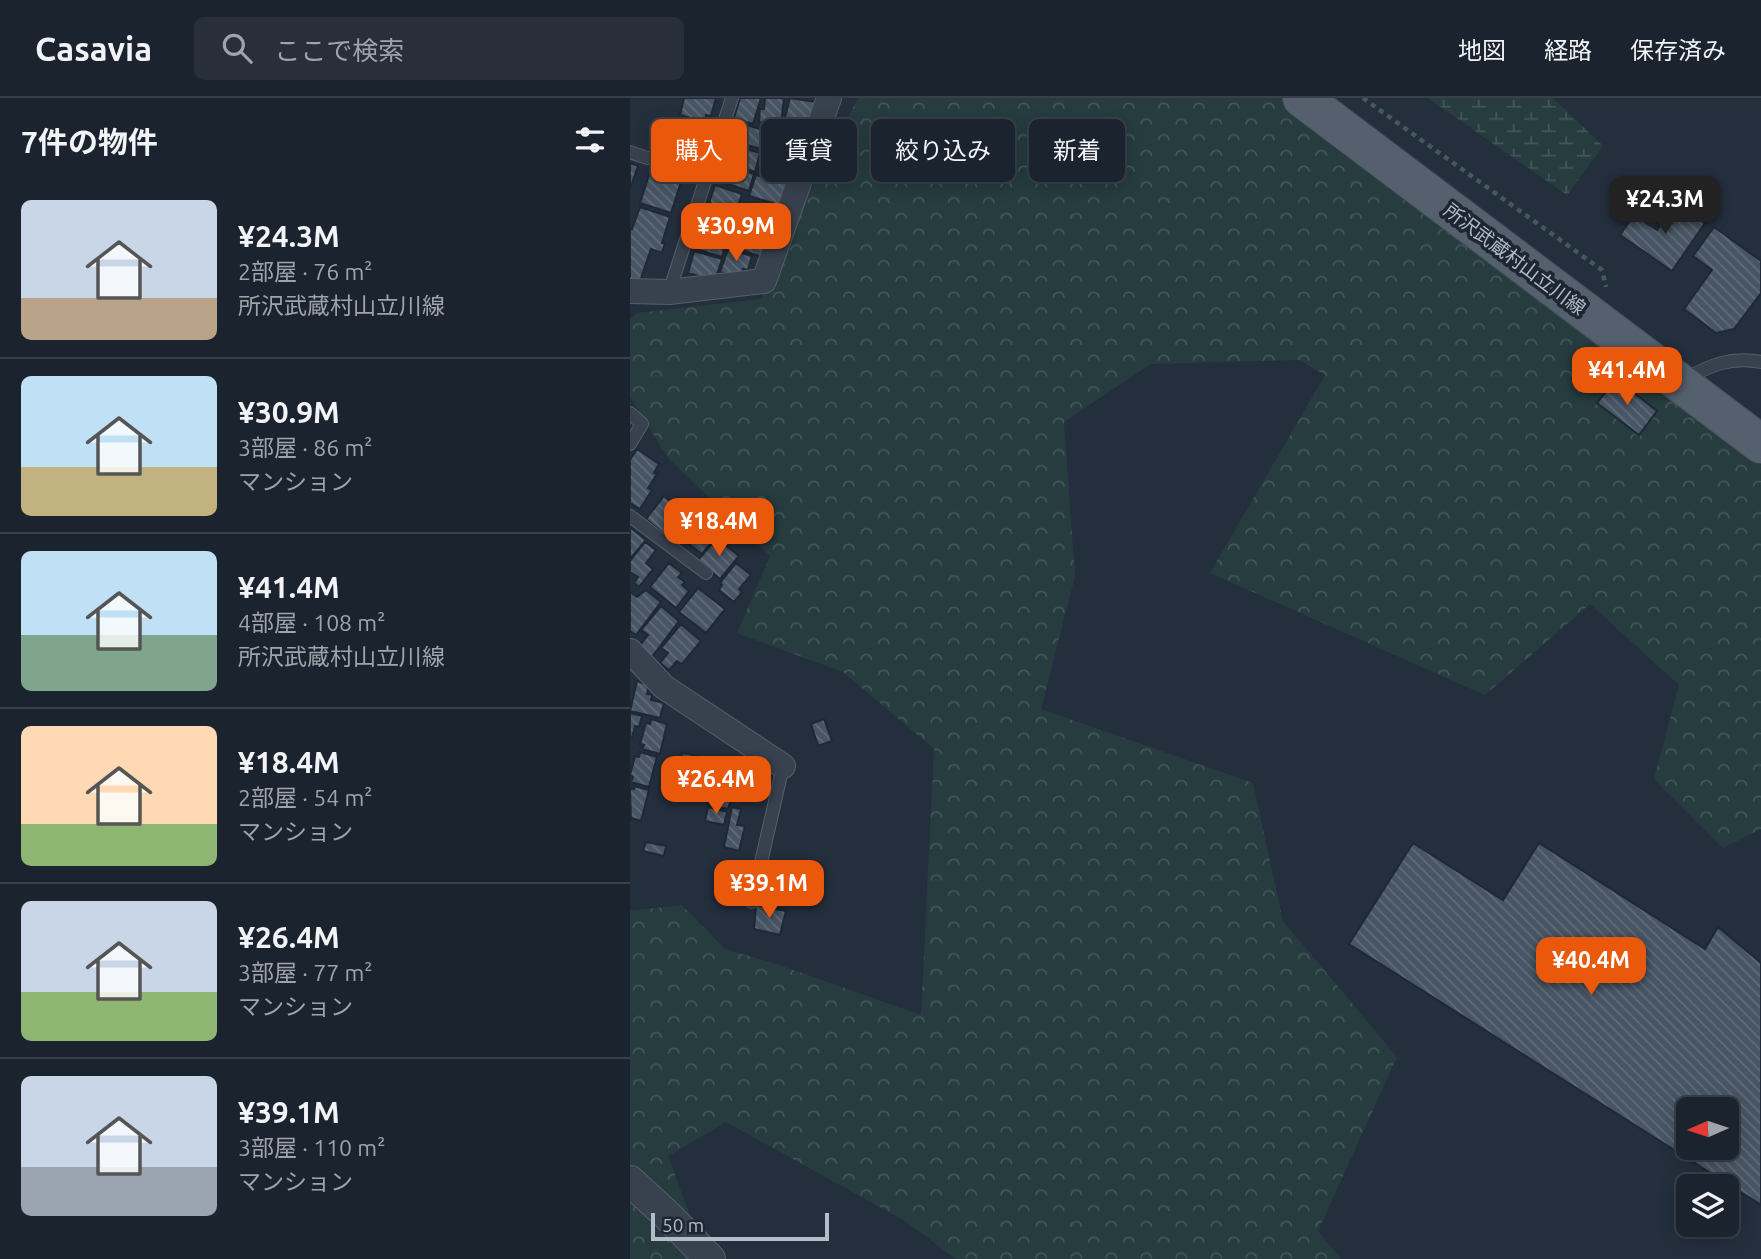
<!DOCTYPE html>
<html lang="ja">
<head>
<meta charset="utf-8">
<style>
  body { margin:0; font-family:Ubuntu,"Noto Sans JP",sans-serif; background:#282f3a; color:#f1f3f6; height:100vh; display:flex; flex-direction:column; font-size:26px; white-space:nowrap }
  * { box-sizing:border-box; margin:0 }
  p { font-size:23px; color:#a0a4aa }
  .icon { flex:none; width:38px; height:38px; fill:none; stroke:currentColor; stroke-width:2; stroke-linecap:round; stroke-linejoin:round }
  .map { position:relative; flex:1; overflow:hidden }
  .side { display:flex; flex-direction:column; background:#1b232e; width:630px }
  .side>* { flex:none }
  .banner { position:absolute; left:21px; top:21px; width:665px; height:63px; display:flex; gap:14px }
  .needle { width:46px; rotate:267deg }
  .fabs { position:absolute; left:1046px; top:999px; display:grid; gap:14px }
  .fabs a { display:grid; place-items:center; width:63px; height:63px; border-radius:10px; background:#1b232e; box-shadow:0 4px 18px #0003,0 0 0 2px #39404a; font-size:35px }
  .scale { position:absolute; left:21px; bottom:18px; width:178px; box-sizing:border-box; padding-left:7px; border:4px solid #b3bcc9; border-top:0; font-size:19px; line-height:24px; white-space:nowrap; color:#b3bcc9; -webkit-text-stroke:5px #1d2632; paint-order:stroke }
  .price { position:absolute; translate:-50% -60px; padding:0 16px; border-radius:14px; background:#ea580c; color:#fff; font-size:23px; line-height:46px; filter:drop-shadow(0 2px 4px #0008) }
  .price::after { content:''; position:absolute; left:50%; top:42px; width:21px; height:16px; margin-left:-10px; background:inherit; clip-path:polygon(0 0,100% 0,50% 100%) }
  .price.active { background:#222; color:#fff }
  ul { padding:0; list-style:none }
  li { display:flex; align-items:center; gap:21px; height:175px; padding:0 21px }
  li+li { border-top:2px solid #39404a }
  li span { display:grid; place-items:center; flex:none; width:196px; height:140px; border-radius:10px; color:#555 }
  li>.icon { margin-inline-start:auto }
  span .icon { width:84px; height:84px; fill:#fffc; stroke-width:1 }
  li b { font-size:30px }
  h2 { display:flex; justify-content:space-between; align-items:center; height:84px; padding:0 21px; font-size:30px }
  .pill { padding:0 24px; border-radius:10px; background:#1b232e; box-shadow:0 4px 18px #0003,0 0 0 2px #39404a; font-size:24px; line-height:63px }
  .pill.active { background:#ea580c; color:#fff }
  header { display:flex; align-items:center; gap:42px; box-sizing:border-box; height:98px; padding:0 35px; background:#1b232e; border-bottom:2px solid #39404a }
  header strong { font-size:33px }
  nav { display:flex; gap:38px; margin-inline-start:auto; font-size:24px }
  .search { width:490px; height:63px; background:#282f3a; display:flex; align-items:center; gap:18px; box-sizing:border-box; padding:0 24px; border-radius:10px; color:#a0a4aa; font-size:26px }
  main { display:flex; flex:1; min-height:0 }
  .map>svg:first-child { display:block }
</style>
</head>
<body>
<header>
<strong>Casavia</strong>
<div class="search"><svg class="icon" aria-label="search" viewBox="0 0 24 24"><circle cx="10" cy="10" r="6"/><path d="M15 15l6 6"/></svg>ここで検索</div>
<nav><a>地図</a><a>経路</a><a>保存済み</a></nav>
</header>
<main>
<section class="side">
<h2>7件の物件<svg class="icon" aria-label="filters" viewBox="0 0 24 24"><path d="M4 7h16M4 17h16"/><circle cx="9" cy="7" r="2"/><circle cx="15" cy="17" r="2"/></svg></h2>
<ul>
<li><span style="background:linear-gradient(#c9d6e8 70%,#b9a48a 0)"><svg class="icon" aria-label="home" viewBox="0 0 24 24"><path d="M3 11l9-7 9 7M6 9v11h12V9"/></svg></span><div><b>¥24.3M</b><p>2部屋 · 76 m²</p><p>所沢武蔵村山立川線</p></div></li>
<li><span style="background:linear-gradient(#bfe0f5 65%,#c2b280 0)"><svg class="icon" aria-label="home" viewBox="0 0 24 24"><path d="M3 11l9-7 9 7M6 9v11h12V9"/></svg></span><div><b>¥30.9M</b><p>3部屋 · 86 m²</p><p>マンション</p></div></li>
<li><span style="background:linear-gradient(#bfe0f5 60%,#7fa58c 0)"><svg class="icon" aria-label="home" viewBox="0 0 24 24"><path d="M3 11l9-7 9 7M6 9v11h12V9"/></svg></span><div><b>¥41.4M</b><p>4部屋 · 108 m²</p><p>所沢武蔵村山立川線</p></div></li>
<li><span style="background:linear-gradient(#ffd9b3 70%,#8fb573 0)"><svg class="icon" aria-label="home" viewBox="0 0 24 24"><path d="M3 11l9-7 9 7M6 9v11h12V9"/></svg></span><div><b>¥18.4M</b><p>2部屋 · 54 m²</p><p>マンション</p></div></li>
<li><span style="background:linear-gradient(#c9d6e8 65%,#8fb573 0)"><svg class="icon" aria-label="home" viewBox="0 0 24 24"><path d="M3 11l9-7 9 7M6 9v11h12V9"/></svg></span><div><b>¥26.4M</b><p>3部屋 · 77 m²</p><p>マンション</p></div></li>
<li><span style="background:linear-gradient(#c9d6e8 65%,#9aa5b1 0)"><svg class="icon" aria-label="home" viewBox="0 0 24 24"><path d="M3 11l9-7 9 7M6 9v11h12V9"/></svg></span><div><b>¥39.1M</b><p>3部屋 · 110 m²</p><p>マンション</p></div></li>
</ul>
</section>
<div class="map">
<svg width="1131" height="1161" viewBox="0 0 1131 1161">
  <defs>
    <pattern id="forest-crowns" width="20" height="18" patternUnits="userSpaceOnUse" patternTransform="scale(1.75)"><rect width="20" height="18" fill="#263c3f"/><path d="M2 6a3 3 0 1 1 6 0M12 15a3 3 0 1 1 6 0" fill="none" stroke="#435659"/></pattern>
    <pattern id="wetland-marsh" width="20" height="14" patternUnits="userSpaceOnUse" patternTransform="scale(1.75)"><rect width="20" height="14" fill="#263c3f"/><path d="M1 5h8M5 5V1M11 12h8M15 12V8" fill="none" stroke="#435659"/></pattern>
    <pattern id="building-back-hatch" width="6" height="6" patternUnits="userSpaceOnUse" patternTransform="scale(1.75)"><rect width="6" height="6" fill="#485564"/><path d="M-1 5l2 2M0 0l6 6M5-1l2 2" fill="none" stroke="#606c79"/></pattern>
  </defs>
  <rect width="100%" height="100%" fill="#242f3e"/>
  <path fill="url(#forest-crowns)" d="M 228,0 L 650,0 L 1131,367 L 1131,731 L 1093,750 L 1024,681 L 1049,587 L 960,506 L 855,597 L 580,475 L 695,277 L 669,262 L 521,266 L 434,324 L 445,478 L 411,611 L 623,685 L 653,823 L 767,959 L 688,1133 L 711,1161 L 326,1161 L 275,1123 L 96,1024 L 38,1058 L 76,1161 L 0,1161 L 0,813 L 52,807 L 95,851 L 149,867 L 291,917 L 304,651 L 213,574 L 107,535 L 140,458 L 38,360 L 0,299 L 0,221 L 7,215 L 132,201 L 134,183 Z"/>
  <path fill="url(#wetland-marsh)" d="M 798,0 L 923,0 L 973,48 L 937,97 Z"/>
  <path fill="url(#building-back-hatch)" stroke="#1f2834" stroke-width="2" fill-rule="evenodd" d="M 54,0 L 86,0 L 81,18 L 76,17 L 75,24 L 50,17 Z
    M 110,0 L 131,0 L 123,26 L 104,20 Z
    M 135,0 L 154,0 L 151,27 L 129,24 L 130,11 L 134,11 Z
    M 160,0 L 186,4 L 179,30 L 154,23 Z
    M 107,24 L 133,32 L 131,51 L 101,42 Z
    M 42,28 L 77,39 L 67,70 L 63,69 L 62,73 L 52,70 L 50,74 L 30,68 Z
    M 141,28 L 150,31 L 151,28 L 171,34 L 167,53 L 165,52 L 164,56 L 149,52 L 148,55 L 134,51 Z
    M 97,45 L 130,55 L 125,74 L 91,63 Z
    M 134,52 L 166,63 L 160,83 L 128,72 Z
    M 0,65 L 8,68 L 0,91 Z
    M 95,66 L 124,76 L 119,93 L 89,83 Z
    M 22,68 L 53,78 L 41,115 L 10,105 Z
    M 126,77 L 157,86 L 149,107 L 119,98 Z
    M 85,87 L 112,96 L 106,114 L 79,105 Z
    M 77,107 L 103,114 L 102,117 L 110,120 L 105,135 L 71,125 Z
    M 1049,107 L 1075,125 L 1042,173 L 990,137 L 1004,117 L 1027,132 L 1037,117 L 1040,120 Z
    M 10,109 L 40,119 L 32,145 L 35,145 L 32,155 L 21,151 L 9,186 L 0,183 L 0,130 L 2,131 Z
    M 111,126 L 135,134 L 132,142 L 137,144 L 132,159 L 103,149 Z
    M 72,128 L 98,136 L 92,159 L 62,150 L 67,134 L 70,135 Z
    M 1084,129 L 1131,163 L 1131,195 L 1104,231 L 1086,235 L 1054,211 L 1082,172 L 1063,158 Z
    M 98,151 L 122,158 L 118,172 L 113,171 L 110,180 L 90,174 Z
    M 64,153 L 92,161 L 87,176 L 82,182 L 58,175 Z
    M 986,281 L 1027,313 L 1009,337 L 967,305 Z
    M 7,351 L 29,366 L 24,375 L 27,376 L 18,390 L 22,392 L 10,411 L 0,405 L 0,362 Z
    M 34,398 L 44,406 L 49,401 L 60,411 L 37,438 L 16,421 Z
    M 77,414 L 86,421 L 82,425 L 91,432 L 72,456 L 55,443 Z
    M 1,430 L 16,442 L 0,461 L 0,431 Z
    M 87,440 L 109,458 L 90,481 L 68,462 Z
    M 15,444 L 26,452 L 16,465 L 23,471 L 9,489 L 4,485 L 8,479 L 0,474 L 0,463 Z
    M 39,465 L 52,475 L 48,479 L 55,484 L 52,487 L 59,493 L 46,510 L 20,489 Z
    M 106,465 L 121,477 L 109,491 L 112,494 L 104,504 L 89,492 L 92,487 L 90,485 Z
    M 68,490 L 95,511 L 76,535 L 49,514 Z
    M 16,492 L 31,504 L 6,537 L 0,533 L 0,494 L 7,499 Z
    M 31,508 L 49,523 L 21,560 L 8,550 L 18,537 L 11,532 Z
    M 51,526 L 71,543 L 52,566 L 47,563 L 39,572 L 30,565 L 38,555 L 31,550 Z
    M 7,583 L 19,587 L 17,596 L 22,597 L 21,602 L 34,605 L 30,620 L 0,613 Z
    M 0,615 L 12,618 L 9,629 L 5,628 L 2,640 L 0,640 Z
    M 21,621 L 37,626 L 30,656 L 12,651 L 14,647 L 10,646 L 16,625 L 20,626 Z
    M 194,621 L 202,643 L 188,648 L 181,626 Z
    M 10,654 L 27,659 L 19,689 L 1,684 L 3,679 L 0,677 L 5,658 L 9,659 Z
    M 52,655 L 68,658 L 65,673 L 49,669 Z
    M 4,688 L 19,692 L 11,723 L 2,720 L 1,723 L 0,690 L 4,691 Z
    M 82,693 L 102,697 L 98,711 L 78,707 Z
    M 78,709 L 97,714 L 94,727 L 75,723 Z
    M 102,709 L 111,711 L 107,727 L 115,728 L 109,753 L 94,749 Z
    M 16,744 L 36,748 L 34,758 L 13,753 Z
    M 783,745 L 873,802 L 909,745 L 1075,851 L 1088,829 L 1131,865 L 1131,1107 L 719,846 ZM 1059,1012 L 1097,1012 L 1097,1050 L 1059,1050 Z
    M 126,807 L 156,813 L 150,837 L 124,831 Z"/>
  <g fill="none" stroke-linecap="round" stroke-linejoin="round">
    <defs>
      <path id="service" d="M 0,54 L 17,60
        M 39,194 L 102,0
        M 1054,282 C 1080,267 1101,258 1131,264
        M 0,315 L 12,326 L 0,346
        M 0,418 L 76,475
        M 122,804 L 153,668"/>
      <path id="minor" d="M 0,193 L 39,194 L 134,183 L 199,0
        M 0,553 L 34,589 L 153,668"/>
      <path id="tertiary" d="M 0,1083 L 36,1116 L 80,1161"/>
      <path id="primary" d="M 672,0 L 1131,346"/>
    </defs>
    <use href="#service" stroke="#565f6b" stroke-width="14"/>
    <use href="#minor" stroke="#565f6b" stroke-width="26"/>
    <use href="#tertiary" stroke="#565f6b" stroke-width="32"/>
    <use href="#primary" stroke="#414a56" stroke-width="40"/>
    <path stroke="#43595c" stroke-width="4.5" stroke-dasharray="5 5" stroke-linecap="butt" d="M 733,0 L 972,172 L 976,189"/>
    <use href="#service" stroke="#38414e" stroke-width="12"/>
    <use href="#minor" stroke="#38414e" stroke-width="24"/>
    <use href="#tertiary" stroke="#38414e" stroke-width="30"/>
    <use href="#primary" stroke="#55606e" stroke-width="38"/>
  </g>
  <g text-anchor="middle" dominant-baseline="central" stroke-width="7" stroke-linejoin="round" paint-order="stroke">
    <g font-size="19" fill="#b3bcc9" stroke="#1d2632">
      <text transform="translate(885 161) rotate(37)">所沢武蔵村山立川線</text>
    </g>
  </g>
</svg>
<div class="fabs">
<a><svg class="needle" viewBox="-14 -14 28 28"><path d="M0-13l5 13h-10z" fill="#e53935"/><path d="M0 13l5-13h-10z" fill="#a0a4aa"/></svg></a>
<a><svg class="icon" aria-label="layers" viewBox="0 0 24 24"><path d="M12 4l9 5-9 5-9-5zM3 14l9 5 9-5"/></svg></a>
</div>
<div class="scale">50 m</div>
<b class="price active" style="left:1035px;top:138px">¥24.3M</b>
<b class="price" style="left:106px;top:165px">¥30.9M</b>
<b class="price" style="left:997px;top:309px">¥41.4M</b>
<b class="price" style="left:89px;top:460px">¥18.4M</b>
<b class="price" style="left:86px;top:718px">¥26.4M</b>
<b class="price" style="left:139px;top:822px">¥39.1M</b>
<b class="price" style="left:961px;top:899px">¥40.4M</b>
<div class="banner">
<a class="pill active">購入</a>
<a class="pill">賃貸</a>
<a class="pill">絞り込み</a>
<a class="pill">新着</a>
</div>
</div>
</main>
</body>
</html>
